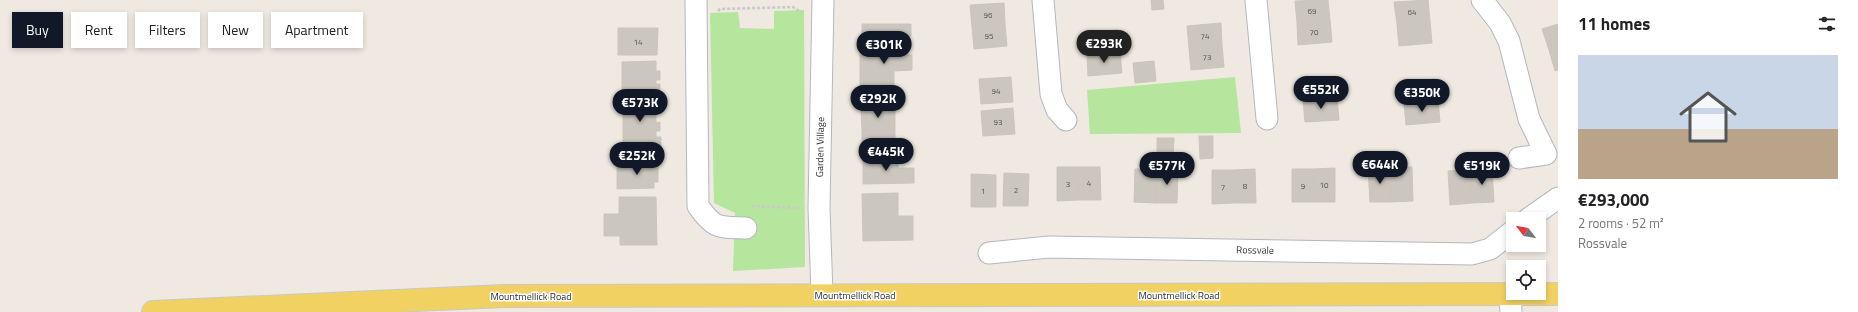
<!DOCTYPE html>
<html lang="en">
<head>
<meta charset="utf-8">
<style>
  body { margin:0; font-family:"Titillium Web",sans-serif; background:#f2f2f2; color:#222; height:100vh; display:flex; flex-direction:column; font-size:15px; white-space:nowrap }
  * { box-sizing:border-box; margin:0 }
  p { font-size:13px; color:#767676 }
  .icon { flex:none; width:22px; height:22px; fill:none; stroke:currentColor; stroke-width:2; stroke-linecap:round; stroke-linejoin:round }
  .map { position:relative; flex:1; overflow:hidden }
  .panel { display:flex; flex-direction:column; background:#fff; width:300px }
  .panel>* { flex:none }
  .guide { position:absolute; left:12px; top:12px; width:380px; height:36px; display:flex; gap:8px }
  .needle { width:26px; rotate:301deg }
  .controls { position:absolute; left:1506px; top:212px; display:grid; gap:8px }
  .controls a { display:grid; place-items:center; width:40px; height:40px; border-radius:0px; background:#fff; box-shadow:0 2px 6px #0003; font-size:20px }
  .price { position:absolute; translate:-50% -34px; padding:0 9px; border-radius:14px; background:#111827; color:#fff; font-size:13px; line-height:26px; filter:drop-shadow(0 1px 2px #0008) }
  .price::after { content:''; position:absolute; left:50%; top:24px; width:12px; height:9px; margin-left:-6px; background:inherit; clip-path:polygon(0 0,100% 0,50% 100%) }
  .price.current { background:#222; color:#fff }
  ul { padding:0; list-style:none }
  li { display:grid; align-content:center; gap:8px; height:212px; padding:0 20px }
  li+li { border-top:1px solid #e0e0e0 }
  li span { display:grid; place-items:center; height:124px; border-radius:0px; color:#555 }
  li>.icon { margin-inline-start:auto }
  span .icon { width:72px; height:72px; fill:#fffc; stroke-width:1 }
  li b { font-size:17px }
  h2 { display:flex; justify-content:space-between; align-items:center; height:48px; padding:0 20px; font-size:17px }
  .tag { padding:0 14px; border-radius:0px; background:#fff; box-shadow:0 2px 6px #0003; font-size:14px; line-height:36px }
  .tag.current { background:#111827; color:#fff }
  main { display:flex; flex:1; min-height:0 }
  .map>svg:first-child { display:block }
</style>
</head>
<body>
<main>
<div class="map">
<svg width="1558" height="312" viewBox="0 0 1558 312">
  <rect width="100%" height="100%" fill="#efe9e1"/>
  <path fill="#b6e59e" d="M 804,10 L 805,267 L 733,271 L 735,213 L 714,203 L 710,13 L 738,12 L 740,28 L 774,29 L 774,11 Z
    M 1235,77 L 1241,133 L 1090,134 L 1087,90 Z"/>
  <path fill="#cbc7bf" stroke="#cbc5ba" d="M 1151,0 L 1163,0 L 1164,9 L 1152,10 Z
    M 1328,0 L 1330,20 L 1297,23 L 1295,1 Z
    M 1428,0 L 1430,21 L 1397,24 L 1394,2 Z
    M 1004,3 L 1005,24 L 972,27 L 970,5 Z
    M 1330,20 L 1332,42 L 1298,45 L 1297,23 Z
    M 1430,21 L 1432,43 L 1399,46 L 1397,24 Z
    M 1221,23 L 1222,45 L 1189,48 L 1187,26 Z
    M 862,24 L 911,24 L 911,36 L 900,37 L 900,50 L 862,51 Z
    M 1005,24 L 1007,46 L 974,49 L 972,27 Z
    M 1558,24 L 1558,47 L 1549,50 L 1542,29 Z
    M 618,28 L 658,28 L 657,55 L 618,55 Z
    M 1118,30 L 1120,52 L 1087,54 L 1085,33 Z
    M 1222,45 L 1224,67 L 1191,70 L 1189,48 Z
    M 1558,47 L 1558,70 L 1555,71 L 1549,50 Z
    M 1120,52 L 1122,73 L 1088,76 L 1087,54 Z
    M 860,55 L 912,55 L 912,70 L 894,71 L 894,77 L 860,77 Z
    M 656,61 L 656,71 L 660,71 L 660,80 L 656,80 L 656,82 L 622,83 L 622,62 Z
    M 1154,61 L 1156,81 L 1135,83 L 1133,63 Z
    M 860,77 L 894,77 L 894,99 L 860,99 Z
    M 1011,77 L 1013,102 L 981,104 L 979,79 Z
    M 1335,77 L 1337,98 L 1303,101 L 1302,79 Z
    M 1435,79 L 1438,100 L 1404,104 L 1402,82 Z
    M 656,82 L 656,84 L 660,84 L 660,93 L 656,93 L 657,104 L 623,105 L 622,83 Z
    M 1337,98 L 1339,120 L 1305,122 L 1303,101 Z
    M 1438,100 L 1440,122 L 1406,125 L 1404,104 Z
    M 1013,108 L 1015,134 L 983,136 L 981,111 Z
    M 861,109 L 895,109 L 895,130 L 862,130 Z
    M 623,112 L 656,112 L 656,123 L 660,122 L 660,131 L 656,131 L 656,134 L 623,134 Z
    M 862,130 L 895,130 L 895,152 L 862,152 Z
    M 623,134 L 656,134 L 656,137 L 661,137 L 661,147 L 657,147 L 657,156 L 623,157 Z
    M 1199,136 L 1213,136 L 1213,158 L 1200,159 Z
    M 1157,138 L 1174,138 L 1173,159 L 1157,159 Z
    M 898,159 L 898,168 L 914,168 L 914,183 L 863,184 L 863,160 Z
    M 658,163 L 658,182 L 654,182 L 654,188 L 617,189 L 617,164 Z
    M 1057,167 L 1078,167 L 1079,200 L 1057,201 Z
    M 1078,167 L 1100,167 L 1101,200 L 1079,200 Z
    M 1412,167 L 1413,201 L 1391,202 L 1390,168 Z
    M 1335,168 L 1335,202 L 1314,202 L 1313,169 Z
    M 1390,168 L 1391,202 L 1370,202 L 1368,169 Z
    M 1135,169 L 1157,169 L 1156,203 L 1134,202 Z
    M 1157,169 L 1178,170 L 1177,203 L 1156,203 Z
    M 1255,169 L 1256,203 L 1234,203 L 1234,170 Z
    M 1292,169 L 1313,169 L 1314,202 L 1292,202 Z
    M 1492,169 L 1494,202 L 1472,203 L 1470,170 Z
    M 1212,170 L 1234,170 L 1234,203 L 1212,204 Z
    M 1470,170 L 1472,203 L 1450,205 L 1448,171 Z
    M 1004,173 L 1029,174 L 1028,206 L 1003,206 Z
    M 971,174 L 996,175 L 996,207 L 971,207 Z
    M 898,193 L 898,216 L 913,216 L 913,240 L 863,241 L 862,194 Z
    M 619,197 L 656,197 L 657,245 L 620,245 L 620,236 L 604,236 L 604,214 L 619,214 Z"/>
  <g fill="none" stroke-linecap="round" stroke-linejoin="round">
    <defs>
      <path id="minor" d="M 696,0 L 698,206 C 715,230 719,227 746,228
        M 1043,0 L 1051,94 L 1057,110 L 1066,120
        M 1256,0 L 1267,119
        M 1482,0 L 1500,23 L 1509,41 L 1529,119 L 1546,154 L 1519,158
        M 1528,219 L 1558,198
        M 989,253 L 1049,247 L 1472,254 L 1490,249 L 1513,231
        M 1510,293 L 1511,312
        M 822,294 L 819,208 L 823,0"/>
      <path id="major" d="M 153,312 L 504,296 L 1558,294"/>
    </defs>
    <use href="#minor" stroke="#b4b7c1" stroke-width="23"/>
    <use href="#major" stroke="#c9c9c9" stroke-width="24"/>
    <path stroke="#c9c9c9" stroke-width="2.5" stroke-dasharray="3 2" stroke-linecap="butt" d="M 718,11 L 720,9 L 793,7 L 802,13
      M 752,206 L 799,208"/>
    <use href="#minor" stroke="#fff" stroke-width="21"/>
    <use href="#major" stroke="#f2d163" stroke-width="22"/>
  </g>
  <g text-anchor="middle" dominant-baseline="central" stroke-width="3" stroke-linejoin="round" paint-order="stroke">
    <g font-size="8" fill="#555452">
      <text x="1312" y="11">69</text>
      <text x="1412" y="12">64</text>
      <text x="988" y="15">96</text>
      <text x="1314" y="32">70</text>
      <text x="989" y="36">95</text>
      <text x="1205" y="36">74</text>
      <text x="638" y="42">14</text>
      <text x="1207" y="57">73</text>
      <text x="996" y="91">94</text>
      <text x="998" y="122">93</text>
      <text x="1089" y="183">4</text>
      <text x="1068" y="184">3</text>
      <text x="1324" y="185">10</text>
      <text x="1245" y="186">8</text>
      <text x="1303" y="186">9</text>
      <text x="1223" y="187">7</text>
      <text x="1016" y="190">2</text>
      <text x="983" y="191">1</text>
    </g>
    <g font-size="10" fill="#2e2e2e" stroke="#fff">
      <text transform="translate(820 147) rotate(-89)">Garden Village</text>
      <text transform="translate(1255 250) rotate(1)">Rossvale</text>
      <text x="855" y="295">Mountmellick Road</text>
      <text x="1179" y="295">Mountmellick Road</text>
      <text x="531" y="296">Mountmellick Road</text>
    </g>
  </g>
</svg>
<div class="controls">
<a><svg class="needle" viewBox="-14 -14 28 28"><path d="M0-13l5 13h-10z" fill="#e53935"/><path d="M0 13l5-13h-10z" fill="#767676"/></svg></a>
<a><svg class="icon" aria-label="locate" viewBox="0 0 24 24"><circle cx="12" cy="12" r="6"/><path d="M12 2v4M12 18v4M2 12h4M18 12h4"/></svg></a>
</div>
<b class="price current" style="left:1104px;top:64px">€293K</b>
<b class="price" style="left:884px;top:65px">€301K</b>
<b class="price" style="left:1321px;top:110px">€552K</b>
<b class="price" style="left:1422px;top:113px">€350K</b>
<b class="price" style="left:878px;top:119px">€292K</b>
<b class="price" style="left:640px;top:123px">€573K</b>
<b class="price" style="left:886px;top:172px">€445K</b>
<b class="price" style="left:637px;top:176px">€252K</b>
<b class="price" style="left:1380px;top:185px">€644K</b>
<b class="price" style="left:1167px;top:186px">€577K</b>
<b class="price" style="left:1482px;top:186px">€519K</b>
<div class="guide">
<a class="tag current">Buy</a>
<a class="tag">Rent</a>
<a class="tag">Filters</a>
<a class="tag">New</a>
<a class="tag">Apartment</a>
</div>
</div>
<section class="panel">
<h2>11 homes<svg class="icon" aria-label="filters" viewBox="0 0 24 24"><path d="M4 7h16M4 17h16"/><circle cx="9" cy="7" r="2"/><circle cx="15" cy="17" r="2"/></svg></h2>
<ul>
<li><span style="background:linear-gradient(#c9d6e8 60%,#b9a48a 0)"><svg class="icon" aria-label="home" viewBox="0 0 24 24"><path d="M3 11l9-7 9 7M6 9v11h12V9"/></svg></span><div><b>€293,000</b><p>2 rooms · 52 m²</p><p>Rossvale</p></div></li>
</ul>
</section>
</main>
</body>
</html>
